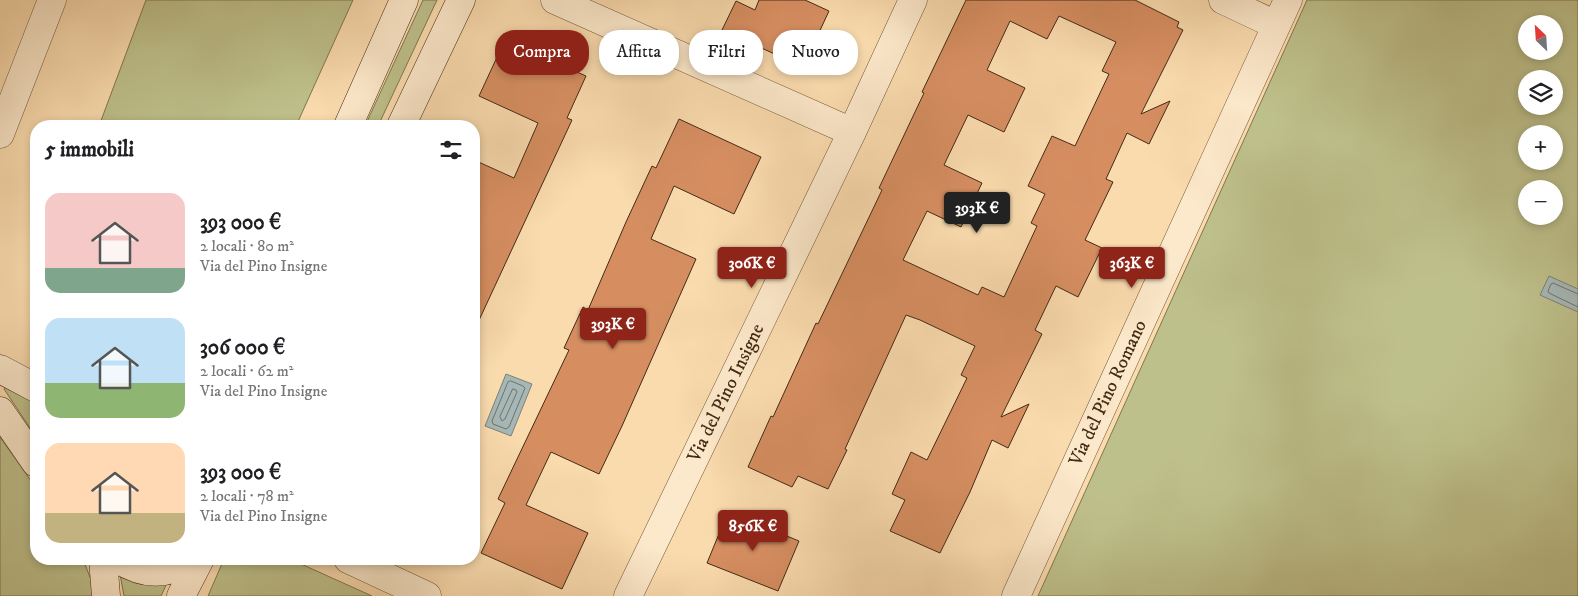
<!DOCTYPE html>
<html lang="it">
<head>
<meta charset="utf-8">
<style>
  body { margin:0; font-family:"IM FELL DW Pica",serif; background:#f6f6f6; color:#202124; height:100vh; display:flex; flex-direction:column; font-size:19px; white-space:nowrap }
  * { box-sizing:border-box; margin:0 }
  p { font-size:16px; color:#757577 }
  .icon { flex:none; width:28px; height:28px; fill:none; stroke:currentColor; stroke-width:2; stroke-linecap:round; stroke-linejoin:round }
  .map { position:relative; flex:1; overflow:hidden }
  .panel { position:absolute; left:30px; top:120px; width:450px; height:445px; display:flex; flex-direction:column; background:#fff; border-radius:20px; box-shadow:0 2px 8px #0003 }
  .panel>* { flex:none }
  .banner { position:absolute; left:495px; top:30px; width:475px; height:45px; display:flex; gap:10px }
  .needle { width:32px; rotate:335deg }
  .buttons { position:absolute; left:1518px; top:15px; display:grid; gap:10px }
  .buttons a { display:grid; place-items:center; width:45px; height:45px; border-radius:50%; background:#fff; box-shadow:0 2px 8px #0003; font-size:25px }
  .price { position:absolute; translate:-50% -42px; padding:0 11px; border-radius:5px; background:#8f2418; color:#fff; font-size:16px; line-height:32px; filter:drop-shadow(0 1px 2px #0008) }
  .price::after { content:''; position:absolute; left:50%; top:30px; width:15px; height:11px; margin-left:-8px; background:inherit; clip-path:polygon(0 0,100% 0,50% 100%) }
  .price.active { background:#222; color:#fff }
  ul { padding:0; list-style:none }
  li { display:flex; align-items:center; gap:15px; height:125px; padding:0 15px }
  li span { display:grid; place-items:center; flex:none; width:140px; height:100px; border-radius:15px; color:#555 }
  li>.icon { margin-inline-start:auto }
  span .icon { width:60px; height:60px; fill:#fffc; stroke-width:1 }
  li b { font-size:21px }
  h2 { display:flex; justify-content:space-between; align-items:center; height:60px; padding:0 15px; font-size:21px }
  .chip { padding:0 18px; border-radius:20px; background:#fff; box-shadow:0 2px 8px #0003; font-size:18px; line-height:45px }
  .chip.active { background:#8f2418; color:#fff }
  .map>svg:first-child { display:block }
</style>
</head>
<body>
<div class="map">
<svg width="1578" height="596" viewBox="0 0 1578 596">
  <rect width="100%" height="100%" fill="#fadbae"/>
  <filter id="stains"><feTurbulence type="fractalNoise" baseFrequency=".004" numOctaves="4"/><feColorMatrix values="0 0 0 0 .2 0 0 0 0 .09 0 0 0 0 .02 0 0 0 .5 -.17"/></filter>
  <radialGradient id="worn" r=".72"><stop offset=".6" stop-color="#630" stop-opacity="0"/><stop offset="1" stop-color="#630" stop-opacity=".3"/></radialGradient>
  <path fill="#bec08b" stroke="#817650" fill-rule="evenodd" d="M 146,0 L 353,0 L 296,126 L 99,126 Z
    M 423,0 L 437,0 L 378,126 L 365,126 Z
    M 1307,0 L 1578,0 L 1578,596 L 1038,596 ZM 1526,24 L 1554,24 L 1554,51 L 1526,51 ZM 1526,79 L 1554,79 L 1554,106 L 1526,106 ZM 1526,134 L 1554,134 L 1554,161 L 1526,161 ZM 1526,189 L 1554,189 L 1554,216 L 1526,216 Z
    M 6,386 L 36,404 L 36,437 L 4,389 Z
    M 0,437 L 36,488 L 36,559 L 83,559 L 93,585 L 95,596 L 0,596 Z
    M 224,559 L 290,559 L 372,596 L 208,596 Z
    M 120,574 L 167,583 L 161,596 L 124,596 Z"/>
  <path fill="#a5b8b7" stroke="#7e8076" d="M 1549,276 L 1578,289 L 1578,312 L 1540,295 Z
    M 506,374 L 532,384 L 511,436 L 485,426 Z"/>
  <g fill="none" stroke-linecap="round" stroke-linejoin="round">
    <path stroke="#747266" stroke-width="1" d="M 1578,294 L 1553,283 L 1551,284 L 1548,291 L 1549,293 L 1578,307
      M 511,381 L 523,386 L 525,388 L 509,427 L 506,429 L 493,424 L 492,421 L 508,382 Z
      M 513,389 L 516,390 L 517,392 L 505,419 L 502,421 L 500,417 Z"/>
  </g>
  <path fill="#d68e61" stroke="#442b14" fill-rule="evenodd" d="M 759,0 L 805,0 L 829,11 L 803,67 L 722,30 L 736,1 L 755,10 Z
    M 966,0 L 1135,0 L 1179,22 L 1177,27 L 1183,30 L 1141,114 L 1170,101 L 1149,144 L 1127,133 L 1106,179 L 1113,182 L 1085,240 L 1102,248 L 1078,297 L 1056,286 L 1035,330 L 1042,334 L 1001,417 L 1029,404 L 1008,448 L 992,440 L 970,492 L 940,553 L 890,531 L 905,500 L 892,494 L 911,452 L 927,460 L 967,378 L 961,375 L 975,346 L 920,320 L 906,315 L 845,449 L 847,450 L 828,489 L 798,476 L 792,487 L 748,467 L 771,416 L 773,417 L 816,323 L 818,324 L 882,190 L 879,188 L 924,93 L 922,92 ZM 1059,16 L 1116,42 L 1102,71 L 1109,74 L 1075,146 L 1052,136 L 1028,186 L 1045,194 L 1031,223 L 1037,226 L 1004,297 L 982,287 L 978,295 L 903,260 L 927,211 L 961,227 L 982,183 L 944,165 L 968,115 L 1004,132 L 1025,88 L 987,70 L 1010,21 L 1047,39 Z
    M 505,40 L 586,76 L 567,118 L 572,120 L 474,331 L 474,160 L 514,178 L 538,123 L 479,96 Z
    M 679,119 L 761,157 L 734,214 L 674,186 L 651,239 L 696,259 L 622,426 L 599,474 L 551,452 L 526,505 L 588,533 L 562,589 L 481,553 L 505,503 L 498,499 L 569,350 L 564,348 L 583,307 L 588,310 L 626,222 L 652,166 L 656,168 Z
    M 728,512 L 799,541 L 778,591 L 707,563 Z"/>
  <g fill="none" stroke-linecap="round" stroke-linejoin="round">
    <defs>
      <path id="street" d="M 555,0 L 852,132
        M 1223,0 L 1276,25
        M 0,134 L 52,0
        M 348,559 L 427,596
        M 628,596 L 852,132 L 913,0
        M 1016,596 L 1288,0"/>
      <path id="secondary" d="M 348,126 L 404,0
        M 401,126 L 461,0
        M 0,369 L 36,388
        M 0,411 L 36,463
        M 103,559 L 106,596
        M 118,559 C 144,576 167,576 193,559
        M 181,596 L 200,559"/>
    </defs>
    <use href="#street" stroke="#72573a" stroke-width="29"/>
    <use href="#secondary" stroke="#442b14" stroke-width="29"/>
    <use href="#street" stroke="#fce8ca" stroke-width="28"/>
    <use href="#secondary" stroke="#fce8ca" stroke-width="28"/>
  </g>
  <g text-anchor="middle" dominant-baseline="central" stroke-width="4.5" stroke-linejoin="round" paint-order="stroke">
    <g font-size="19" fill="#442b14" stroke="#fce8ca">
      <text transform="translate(726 393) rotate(-64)">Via del Pino Insigne</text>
      <text transform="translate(1108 393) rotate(-65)">Via del Pino Romano</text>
    </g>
  </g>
  <rect width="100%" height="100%" filter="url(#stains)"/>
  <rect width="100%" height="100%" fill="url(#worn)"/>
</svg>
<div class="buttons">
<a><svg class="needle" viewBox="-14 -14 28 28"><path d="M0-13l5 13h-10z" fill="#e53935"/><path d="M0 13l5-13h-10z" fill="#757577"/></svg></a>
<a><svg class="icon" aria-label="layers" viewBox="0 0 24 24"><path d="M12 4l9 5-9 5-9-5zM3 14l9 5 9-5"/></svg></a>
<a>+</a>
<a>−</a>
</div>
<b class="price active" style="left:977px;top:234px">393K €</b>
<b class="price" style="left:752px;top:289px">306K €</b>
<b class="price" style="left:1132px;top:289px">363K €</b>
<b class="price" style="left:613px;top:350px">393K €</b>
<b class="price" style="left:753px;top:552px">856K €</b>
<div class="banner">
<a class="chip active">Compra</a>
<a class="chip">Affitta</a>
<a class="chip">Filtri</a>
<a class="chip">Nuovo</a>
</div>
<section class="panel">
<h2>5 immobili<svg class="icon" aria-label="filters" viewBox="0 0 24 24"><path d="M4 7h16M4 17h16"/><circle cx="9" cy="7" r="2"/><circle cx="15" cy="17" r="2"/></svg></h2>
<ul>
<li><span style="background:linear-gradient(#f6c9c9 75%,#7fa58c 0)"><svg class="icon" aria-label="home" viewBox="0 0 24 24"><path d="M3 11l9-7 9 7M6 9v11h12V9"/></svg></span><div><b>393 000 €</b><p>2 locali · 80 m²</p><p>Via del Pino Insigne</p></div></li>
<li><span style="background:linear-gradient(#bfe0f5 65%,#8fb573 0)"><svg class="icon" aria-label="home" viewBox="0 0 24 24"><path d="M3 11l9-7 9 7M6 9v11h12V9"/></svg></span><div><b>306 000 €</b><p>2 locali · 62 m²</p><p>Via del Pino Insigne</p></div></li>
<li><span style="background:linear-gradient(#ffd9b3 70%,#c2b280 0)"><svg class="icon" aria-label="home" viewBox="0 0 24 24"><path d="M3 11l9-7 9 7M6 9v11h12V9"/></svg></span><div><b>393 000 €</b><p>2 locali · 78 m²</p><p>Via del Pino Insigne</p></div></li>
</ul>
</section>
</div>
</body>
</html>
